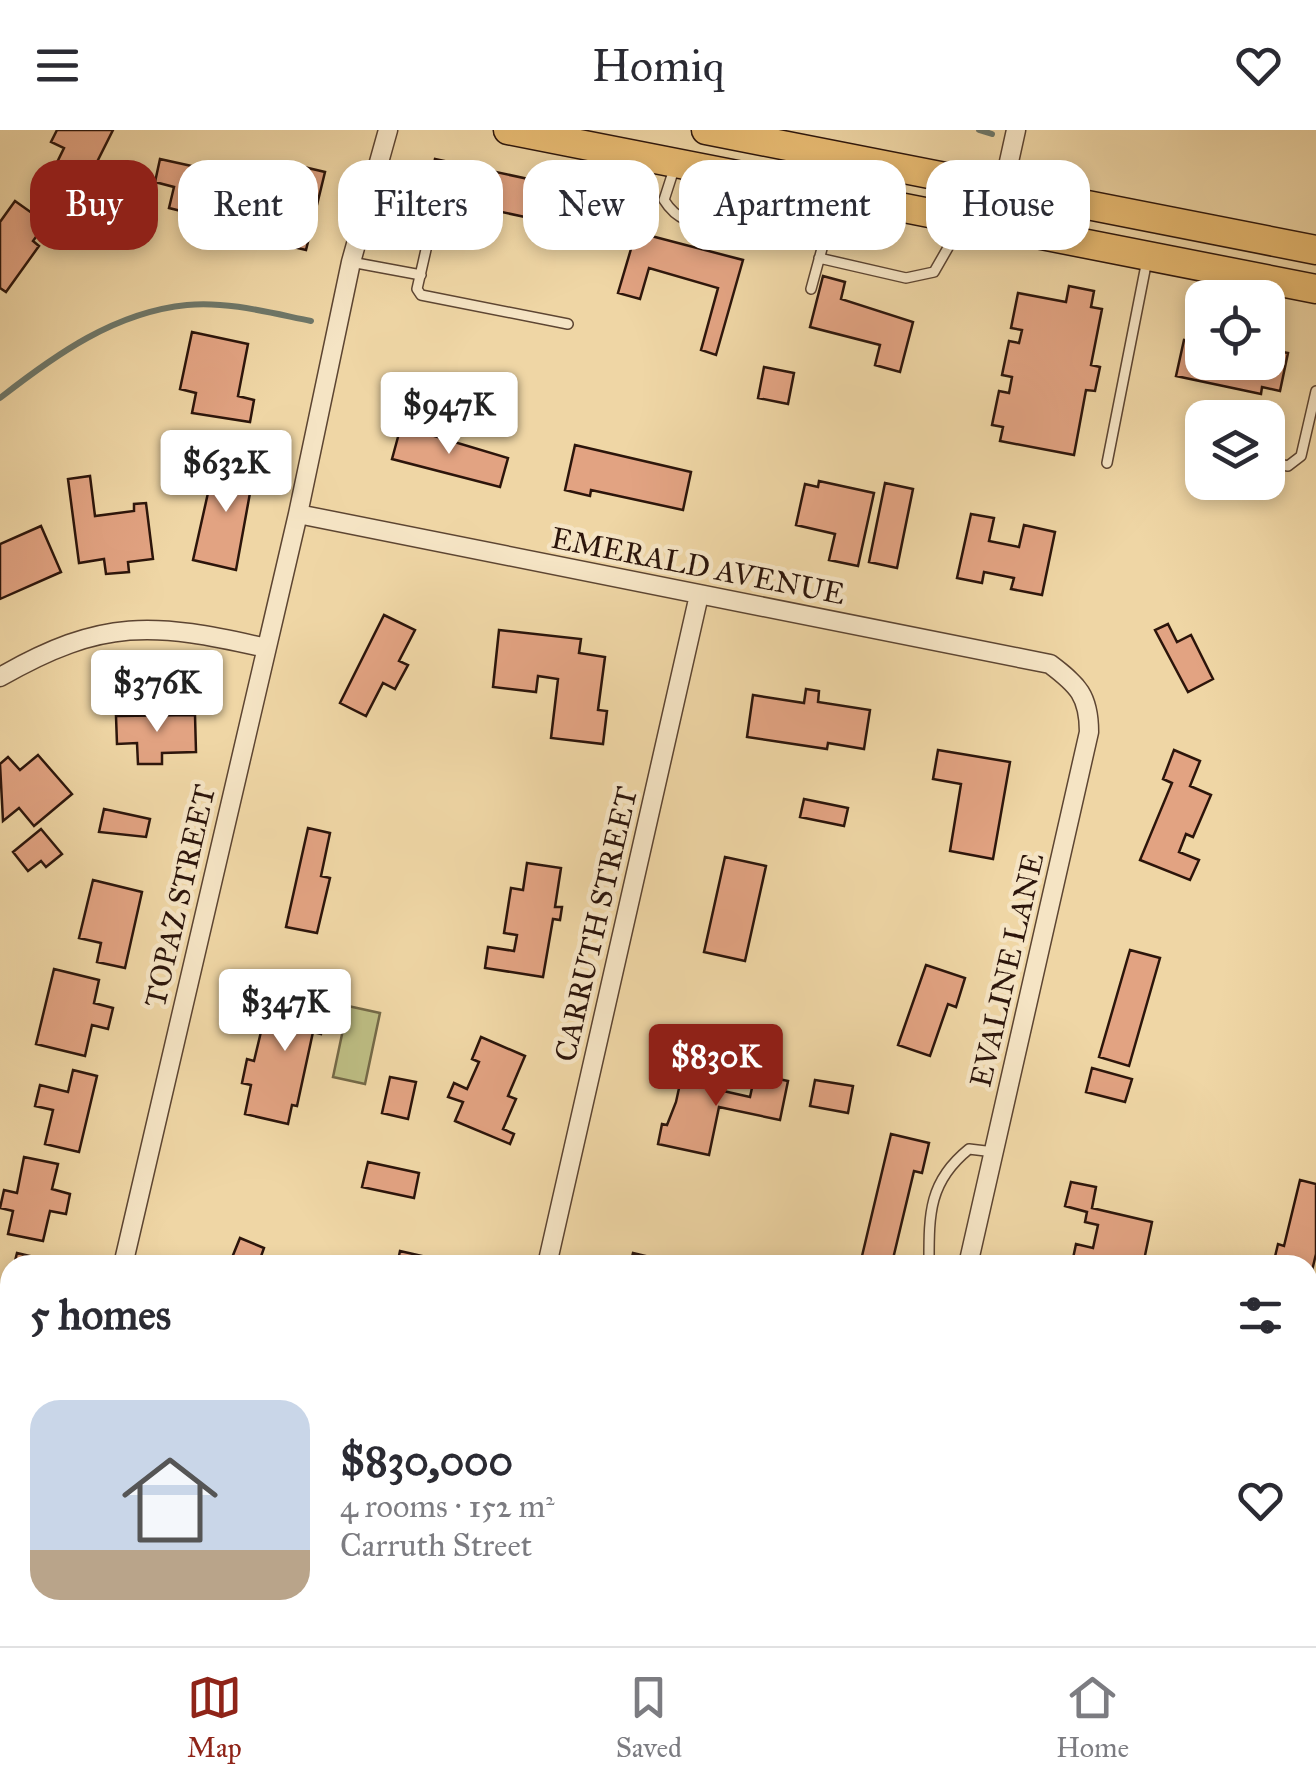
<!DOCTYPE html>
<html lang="en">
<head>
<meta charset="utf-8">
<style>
  body { margin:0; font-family:"IM FELL Great Primer",serif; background:#f2f2f3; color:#2b2b33; height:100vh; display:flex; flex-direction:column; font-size:38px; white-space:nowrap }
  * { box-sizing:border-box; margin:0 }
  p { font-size:32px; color:#7c7c81 }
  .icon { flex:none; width:55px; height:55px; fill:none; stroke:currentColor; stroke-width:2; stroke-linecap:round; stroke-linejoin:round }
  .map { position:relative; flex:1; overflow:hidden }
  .details { position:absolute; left:0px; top:1125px; width:1318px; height:392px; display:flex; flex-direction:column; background:#fff; border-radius:30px 30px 0 0; box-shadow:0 5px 15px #0003 }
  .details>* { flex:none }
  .banner { position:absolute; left:30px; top:30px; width:1258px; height:90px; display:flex; gap:20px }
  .tools { position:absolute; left:1185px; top:150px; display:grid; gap:20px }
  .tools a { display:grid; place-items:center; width:100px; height:100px; border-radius:20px; background:#fff; box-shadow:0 5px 15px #0003; font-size:50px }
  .price { position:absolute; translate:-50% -85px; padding:0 22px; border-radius:10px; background:#fff; color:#222; font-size:32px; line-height:65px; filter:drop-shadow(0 2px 5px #0008) }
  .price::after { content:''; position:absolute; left:50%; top:60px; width:30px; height:22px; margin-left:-15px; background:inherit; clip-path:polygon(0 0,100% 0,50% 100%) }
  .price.on { background:#8f2418; color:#fff }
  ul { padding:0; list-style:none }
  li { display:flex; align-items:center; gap:30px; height:250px; padding:0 30px }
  li span { display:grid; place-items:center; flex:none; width:280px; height:200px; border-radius:30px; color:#555 }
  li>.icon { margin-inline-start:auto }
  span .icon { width:120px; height:120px; fill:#fffc; stroke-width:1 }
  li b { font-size:42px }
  h2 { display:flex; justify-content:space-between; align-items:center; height:120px; padding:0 30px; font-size:42px }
  .pill { padding:0 35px; border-radius:30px; background:#fff; box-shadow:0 5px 15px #0003; font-size:35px; line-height:90px }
  .pill.on { background:#8f2418; color:#fff }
  header { display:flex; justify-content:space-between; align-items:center; height:130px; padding:0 30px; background:#fff; font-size:45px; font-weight:600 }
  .menu { display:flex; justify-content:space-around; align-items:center; height:140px; border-top:2px solid #e1e1e2; background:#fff; font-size:28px; color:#7c7c81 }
  .menu a { display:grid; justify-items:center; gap:5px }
  .menu .on { color:#8f2418 }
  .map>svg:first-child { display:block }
</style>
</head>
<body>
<header><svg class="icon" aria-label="menu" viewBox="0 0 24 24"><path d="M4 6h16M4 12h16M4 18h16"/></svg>Homiq<svg class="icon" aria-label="heart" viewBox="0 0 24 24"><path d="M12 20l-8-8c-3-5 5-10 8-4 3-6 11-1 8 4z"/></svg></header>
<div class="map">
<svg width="1316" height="1516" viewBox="0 0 1316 1516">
  <rect width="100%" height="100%" fill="#efd6a5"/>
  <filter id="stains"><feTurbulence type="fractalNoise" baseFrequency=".002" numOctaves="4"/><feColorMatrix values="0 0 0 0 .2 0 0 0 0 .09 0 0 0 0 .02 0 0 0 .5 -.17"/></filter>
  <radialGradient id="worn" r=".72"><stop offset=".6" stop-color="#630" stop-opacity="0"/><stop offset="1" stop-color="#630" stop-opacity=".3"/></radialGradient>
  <path fill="#bdbd83" stroke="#746947" stroke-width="2.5" d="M 348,876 L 380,883 L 365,954 L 333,947 Z"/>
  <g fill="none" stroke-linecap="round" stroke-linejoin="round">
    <path stroke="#6e7769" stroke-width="6" d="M 979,0 L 992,4
      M 0,268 C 55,225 115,182 187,175 C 227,171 271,183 311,191"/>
  </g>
  <path fill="#e2a382" stroke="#2c150b" stroke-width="2.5" d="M 57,0 L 113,0 L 84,58 L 96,64 L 87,80 L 44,59 L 64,18 L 51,12 Z
    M 160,29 L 237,46 L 230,79 L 188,70 L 185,82 L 169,78 L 174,57 L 155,52 Z
    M 435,29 L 533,50 L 525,87 L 427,66 Z
    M 287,33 L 325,42 L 306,120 L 268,111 Z
    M 15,71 L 46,93 L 33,111 L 39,116 L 6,162 L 0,158 L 0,92 Z
    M 636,102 L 743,130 L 716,225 L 701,220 L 718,158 L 649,138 L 640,169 L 618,163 Z
    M 823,146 L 845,152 L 841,169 L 913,192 L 900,242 L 875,235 L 880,215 L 810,197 Z
    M 1069,156 L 1094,161 L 1091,177 L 1102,179 L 1091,235 L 1100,237 L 1095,261 L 1086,260 L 1074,325 L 1000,311 L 1003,297 L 992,295 L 999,261 L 1009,263 L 1012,247 L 1002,245 L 1009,211 L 1019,213 L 1022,200 L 1011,198 L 1018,163 L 1066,172 Z
    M 192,202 L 248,214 L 238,266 L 254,270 L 250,292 L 192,283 L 196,263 L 180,259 Z
    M 1196,204 L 1202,205 L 1202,232 L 1268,232 L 1268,219 L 1288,223 L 1280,261 L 1262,257 L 1261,264 L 1176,246 L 1184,210 L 1195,212 Z
    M 764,237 L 794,243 L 788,274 L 758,268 Z
    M 401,296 L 508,328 L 500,357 L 392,329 Z
    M 575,315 L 691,342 L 683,380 L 591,360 L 590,366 L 565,360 Z
    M 233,324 L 256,330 L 236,440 L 193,430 L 212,345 L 227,349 Z
    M 90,346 L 95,386 L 134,381 L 134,374 L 146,373 L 153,429 L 128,432 L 129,442 L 106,444 L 104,429 L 79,433 L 68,349 Z
    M 819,351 L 874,363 L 858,436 L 829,430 L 835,404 L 796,395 L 805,354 L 818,357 Z
    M 885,353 L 913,359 L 897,438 L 869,432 Z
    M 971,384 L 994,388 L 989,411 L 1019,417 L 1024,395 L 1055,402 L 1042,465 L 1011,459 L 1014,448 L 984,442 L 982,453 L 957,448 Z
    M 41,396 L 61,442 L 0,469 L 0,414 Z
    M 384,485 L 415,500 L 399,531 L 408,535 L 395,559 L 383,553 L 366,586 L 340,573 Z
    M 1168,494 L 1177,512 L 1191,505 L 1213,549 L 1188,562 L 1155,500 Z
    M 499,500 L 581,509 L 579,523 L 605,527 L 598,580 L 607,581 L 603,614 L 551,608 L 558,549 L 538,546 L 536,562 L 493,557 Z
    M 806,559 L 819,561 L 818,572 L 870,580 L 864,619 L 828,613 L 827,619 L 747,607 L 753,565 L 804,573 Z
    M 195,585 L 196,622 L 162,623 L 162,634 L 138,634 L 137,613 L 117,614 L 116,586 Z
    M 938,620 L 1010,632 L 993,729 L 950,721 L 961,654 L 933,649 Z
    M 1174,620 L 1200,631 L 1190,656 L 1211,665 L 1193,707 L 1186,704 L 1179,722 L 1199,730 L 1190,750 L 1140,730 L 1172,653 L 1163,649 Z
    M 38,625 L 72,664 L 34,696 L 19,678 L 3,691 L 0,634 L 8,627 L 20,640 Z
    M 804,669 L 848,678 L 844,696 L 800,687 Z
    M 104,679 L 150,689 L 146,707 L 99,702 Z
    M 308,698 L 330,703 L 321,746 L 330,748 L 317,803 L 286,797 Z
    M 41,699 L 62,724 L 46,737 L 41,731 L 28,741 L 13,722 Z
    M 725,727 L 766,736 L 745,831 L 704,822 Z
    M 527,733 L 561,738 L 555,777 L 562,777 L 560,790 L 553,789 L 543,847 L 485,838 L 488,817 L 514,821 L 517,805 L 504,803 L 511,758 L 523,760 Z
    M 93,750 L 142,762 L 125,838 L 97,832 L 101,813 L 79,808 Z
    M 1130,820 L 1160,828 L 1129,936 L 1099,927 Z
    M 926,835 L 965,848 L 956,877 L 948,874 L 930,926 L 898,915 Z
    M 54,839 L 99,850 L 94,873 L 113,878 L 108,899 L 92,895 L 85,926 L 36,914 Z
    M 298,848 L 332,856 L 321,904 L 313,902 L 297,976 L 292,975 L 288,994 L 245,984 L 251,955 L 242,953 L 247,929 L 254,931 L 265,885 L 288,890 Z
    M 481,907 L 525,926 L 508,966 L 516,969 L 503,999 L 514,1004 L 510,1014 L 455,991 L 463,972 L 448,967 L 454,953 L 467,959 L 479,932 L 472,929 Z
    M 1092,938 L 1132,949 L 1125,972 L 1086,962 Z
    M 73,940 L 97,946 L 79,1022 L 45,1014 L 53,980 L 35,976 L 40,955 L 68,962 Z
    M 683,940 L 722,948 L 719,960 L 750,967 L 755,944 L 788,951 L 780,990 L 719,977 L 709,1025 L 658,1014 L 662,994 L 667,995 L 676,972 Z
    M 390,947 L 416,952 L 408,989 L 382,983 Z
    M 815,950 L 853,956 L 848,983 L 810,976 Z
    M 891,1004 L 929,1013 L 922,1043 L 914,1041 L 892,1133 L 862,1126 Z
    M 24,1027 L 58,1034 L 52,1059 L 70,1064 L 66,1084 L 50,1081 L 43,1111 L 8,1104 L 13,1081 L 0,1078 L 4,1060 L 17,1063 Z
    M 368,1032 L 419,1043 L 414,1068 L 362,1057 Z
    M 1300,1050 L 1316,1054 L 1316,1124 L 1309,1153 L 1308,1135 L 1273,1135 L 1278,1114 L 1284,1116 Z
    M 1071,1052 L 1096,1057 L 1092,1078 L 1152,1092 L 1143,1135 L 1072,1133 L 1076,1114 L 1093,1118 L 1098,1095 L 1085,1092 L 1087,1082 L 1065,1076 Z
    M 240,1108 L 264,1118 L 258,1135 L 229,1135 Z
    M 400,1121 L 457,1134 L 457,1135 L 397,1135 Z
    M 17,1123 L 55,1132 L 54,1135 L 14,1135 Z
    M 633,1123 L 683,1135 L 630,1135 Z
    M 0,1216 L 10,1218 L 10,1267 L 2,1297 Z
    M 0,1313 L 10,1315 L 0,1383 Z
    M 129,1508 L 168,1508 L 165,1516 L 126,1516 Z
    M 752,1508 L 798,1508 L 814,1512 L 813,1516 L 750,1516 Z
    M 970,1508 L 1007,1508 L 1005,1516 L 968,1516 Z"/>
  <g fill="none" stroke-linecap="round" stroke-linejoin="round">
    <defs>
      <path id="lane" d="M 675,36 L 664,70 C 678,93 697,94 723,98 L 737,88 L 749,53
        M 430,102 L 417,159 L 421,165 L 568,194
        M 819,128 L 906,148 L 934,142 L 961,95
        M 351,132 L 421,145
        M 811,159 L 836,67
        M 1268,332 L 1288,336 L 1301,326 L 1316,261
        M 1107,333 L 1147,130
        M 929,1135 C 929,1085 928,1052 969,1019 L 994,1022"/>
      <path id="street" d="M 995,95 L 1016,0
        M 298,384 L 1050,534 C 1078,555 1089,566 1089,602 L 968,1135
        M 0,547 C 103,488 153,492 266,518
        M 123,1135 L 298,384 L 351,132 L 388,0
        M 547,1135 L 699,465
        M 1308,1455 L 1316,1457
        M 34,1516 L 36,1508
        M 460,1516 L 462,1508
        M 881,1516 L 883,1508"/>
      <path id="primary" d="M 508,0 L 1316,159
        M 706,0 L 1316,120"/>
    </defs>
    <use href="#lane" stroke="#5d4532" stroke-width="12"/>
    <use href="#street" stroke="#5d4532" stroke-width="21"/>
    <use href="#primary" stroke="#2c150b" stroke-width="31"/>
    <use href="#lane" stroke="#f5e4c4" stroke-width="9"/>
    <use href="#street" stroke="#f5e4c4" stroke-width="18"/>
    <use href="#primary" stroke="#e8bb72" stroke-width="28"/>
  </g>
  <g text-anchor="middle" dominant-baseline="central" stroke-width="9" stroke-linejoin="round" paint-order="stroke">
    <g font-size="30" fill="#2c150b" stroke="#f5e4c4">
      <text transform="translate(698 436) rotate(11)">EMERALD AVENUE</text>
      <text transform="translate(180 766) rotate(-77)">TOPAZ STREET</text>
      <text transform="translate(596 794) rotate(-77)">CARRUTH STREET</text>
      <text transform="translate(1007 840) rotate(-77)">EVALINE LANE</text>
    </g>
  </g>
  <rect width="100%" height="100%" filter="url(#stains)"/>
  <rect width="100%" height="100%" fill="url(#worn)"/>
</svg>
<div class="tools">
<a><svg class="icon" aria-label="locate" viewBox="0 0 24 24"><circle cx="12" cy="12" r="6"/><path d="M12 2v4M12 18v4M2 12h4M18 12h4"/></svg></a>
<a><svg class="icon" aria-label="layers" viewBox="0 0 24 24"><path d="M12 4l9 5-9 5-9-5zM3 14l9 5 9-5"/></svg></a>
</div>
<b class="price" style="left:449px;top:327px">$947K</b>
<b class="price" style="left:226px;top:385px">$632K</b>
<b class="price" style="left:157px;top:605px">$376K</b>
<b class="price" style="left:285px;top:924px">$347K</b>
<b class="price on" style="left:716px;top:979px">$830K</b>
<div class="banner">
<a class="pill on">Buy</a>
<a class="pill">Rent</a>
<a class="pill">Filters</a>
<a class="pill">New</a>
<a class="pill">Apartment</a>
<a class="pill">House</a>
</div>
<section class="details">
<h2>5 homes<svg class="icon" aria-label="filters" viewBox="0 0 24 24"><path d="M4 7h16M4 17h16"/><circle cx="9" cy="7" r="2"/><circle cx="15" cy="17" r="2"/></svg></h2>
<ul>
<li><span style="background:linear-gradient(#c9d6e8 75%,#b9a48a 0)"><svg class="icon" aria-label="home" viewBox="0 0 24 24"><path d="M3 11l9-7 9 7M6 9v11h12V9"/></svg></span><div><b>$830,000</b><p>4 rooms · 152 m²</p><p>Carruth Street</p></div><svg class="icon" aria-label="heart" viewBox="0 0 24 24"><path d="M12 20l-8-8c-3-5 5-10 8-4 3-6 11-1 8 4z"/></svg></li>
</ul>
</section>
</div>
<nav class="menu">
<a class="on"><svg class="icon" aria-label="map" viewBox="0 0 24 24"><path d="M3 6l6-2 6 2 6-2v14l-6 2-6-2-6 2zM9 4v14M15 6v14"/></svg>Map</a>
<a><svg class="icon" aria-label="saved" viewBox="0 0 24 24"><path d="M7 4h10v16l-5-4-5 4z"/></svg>Saved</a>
<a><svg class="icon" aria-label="home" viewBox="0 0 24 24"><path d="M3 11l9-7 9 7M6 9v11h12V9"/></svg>Home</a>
</nav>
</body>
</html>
